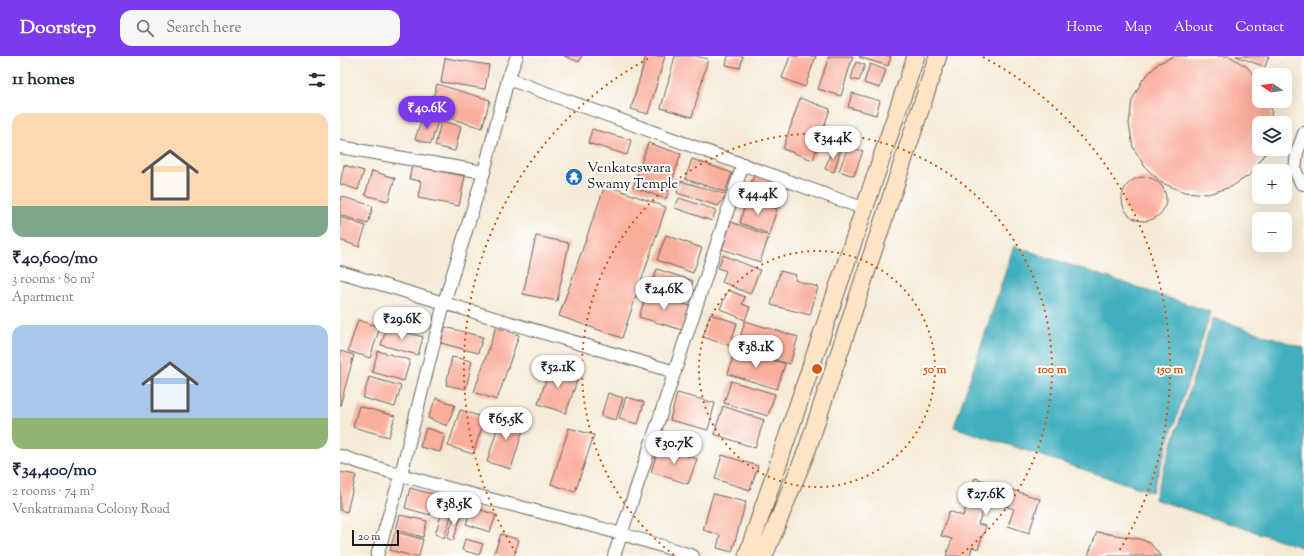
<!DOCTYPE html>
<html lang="en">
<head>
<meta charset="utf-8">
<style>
  body { margin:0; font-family:"Sorts Mill Goudy",serif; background:#f6f6f7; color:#1f2937; height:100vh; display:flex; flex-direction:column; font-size:15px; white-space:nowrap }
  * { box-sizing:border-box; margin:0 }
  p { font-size:13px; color:#747a83 }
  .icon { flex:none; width:22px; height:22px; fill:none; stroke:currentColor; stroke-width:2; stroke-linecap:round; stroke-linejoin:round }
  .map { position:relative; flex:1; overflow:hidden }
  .panel { display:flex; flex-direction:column; background:#fff; width:340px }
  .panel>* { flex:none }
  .needle { width:26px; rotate:283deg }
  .controls { position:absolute; left:912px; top:12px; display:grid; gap:8px }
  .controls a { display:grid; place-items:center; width:40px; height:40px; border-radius:8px; background:#fff; box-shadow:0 4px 16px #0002; font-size:20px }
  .scale { position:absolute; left:12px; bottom:10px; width:47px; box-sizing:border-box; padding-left:4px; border:2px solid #1c1c1c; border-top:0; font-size:11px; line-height:14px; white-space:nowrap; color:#1c1c1c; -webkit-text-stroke:3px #fff; paint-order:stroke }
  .price { position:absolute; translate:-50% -34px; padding:0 9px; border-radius:14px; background:#fff; color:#222; font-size:13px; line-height:26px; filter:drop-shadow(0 1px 2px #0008) }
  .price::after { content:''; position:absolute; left:50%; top:24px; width:12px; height:9px; margin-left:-6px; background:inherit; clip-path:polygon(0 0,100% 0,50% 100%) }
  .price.selected { background:#7c3aed; color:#fff }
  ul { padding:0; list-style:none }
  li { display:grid; align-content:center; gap:8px; height:212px; padding:0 12px }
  li span { display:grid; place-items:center; height:124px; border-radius:12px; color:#555 }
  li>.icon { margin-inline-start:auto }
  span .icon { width:72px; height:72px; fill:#fffc; stroke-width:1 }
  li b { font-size:17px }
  h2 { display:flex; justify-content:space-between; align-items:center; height:48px; padding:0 12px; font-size:17px }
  header { display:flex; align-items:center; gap:24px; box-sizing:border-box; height:56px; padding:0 20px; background:#7c3aed; color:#fff }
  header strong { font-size:19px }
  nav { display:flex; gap:22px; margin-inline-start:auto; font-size:14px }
  .search { width:280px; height:36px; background:#f6f6f7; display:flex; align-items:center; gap:10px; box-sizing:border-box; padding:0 14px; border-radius:12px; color:#747a83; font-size:15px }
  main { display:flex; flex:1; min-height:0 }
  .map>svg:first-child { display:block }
</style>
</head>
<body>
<header>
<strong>Doorstep</strong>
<div class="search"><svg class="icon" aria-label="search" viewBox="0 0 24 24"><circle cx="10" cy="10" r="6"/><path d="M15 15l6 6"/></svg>Search here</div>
<nav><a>Home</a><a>Map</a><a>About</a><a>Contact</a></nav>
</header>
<main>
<section class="panel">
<h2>11 homes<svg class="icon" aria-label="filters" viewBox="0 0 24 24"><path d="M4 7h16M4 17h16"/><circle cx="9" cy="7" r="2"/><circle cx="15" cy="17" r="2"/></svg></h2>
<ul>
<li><span style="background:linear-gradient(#ffd9b3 75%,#7fa58c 0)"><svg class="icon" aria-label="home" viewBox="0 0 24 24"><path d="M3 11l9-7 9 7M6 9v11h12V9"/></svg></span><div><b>₹40,600/mo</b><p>3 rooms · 80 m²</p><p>Apartment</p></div></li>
<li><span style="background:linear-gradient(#a9c7e8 75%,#8fb573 0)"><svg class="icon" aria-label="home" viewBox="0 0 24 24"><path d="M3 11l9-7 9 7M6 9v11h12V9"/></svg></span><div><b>₹34,400/mo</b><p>2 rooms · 74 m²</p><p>Venkatramana Colony Road</p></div></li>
</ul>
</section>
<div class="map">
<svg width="964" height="500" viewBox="0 0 964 500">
  <rect width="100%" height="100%" fill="#fff"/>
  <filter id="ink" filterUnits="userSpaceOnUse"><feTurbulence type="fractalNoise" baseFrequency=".025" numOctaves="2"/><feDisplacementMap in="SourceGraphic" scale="8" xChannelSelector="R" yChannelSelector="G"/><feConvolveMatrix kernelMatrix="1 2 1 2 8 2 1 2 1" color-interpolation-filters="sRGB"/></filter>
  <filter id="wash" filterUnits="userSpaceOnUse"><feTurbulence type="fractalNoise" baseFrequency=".012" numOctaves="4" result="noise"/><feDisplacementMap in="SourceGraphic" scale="16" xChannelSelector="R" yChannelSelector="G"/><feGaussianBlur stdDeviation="0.9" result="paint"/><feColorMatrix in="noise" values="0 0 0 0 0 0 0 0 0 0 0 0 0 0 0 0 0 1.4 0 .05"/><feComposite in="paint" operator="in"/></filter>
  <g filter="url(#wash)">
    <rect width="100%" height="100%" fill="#f4ead5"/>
    <path fill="#41afbe" stroke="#2e666d" d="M 674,190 L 871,256 L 812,436 L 614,371 Z
      M 873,262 L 964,292 L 964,492 L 814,443 Z"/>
    <g id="blocks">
      <path fill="#f9ad9b" d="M 224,0 L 242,0 L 239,6 Z
        M 306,0 L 325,0 L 308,58 L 291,53 Z
        M 335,0 L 356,0 L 368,3 L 352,61 L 321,52 Z
        M 388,0 L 403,0 L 400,12 L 386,9 Z
        M 450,0 L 476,0 L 465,31 L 442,22 Z
        M 489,0 L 513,0 L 501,40 L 478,33 Z
        M 519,0 L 551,0 L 548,10 L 519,1 Z
        M 834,0 L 889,0 L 907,11 L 919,25 L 919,45 L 929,45 L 931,51 L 932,67 L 919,67 L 919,93 L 926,93 L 925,98 L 911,118 L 891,131 L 868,138 L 844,136 L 822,127 L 805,111 L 793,91 L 789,68 L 792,44 L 803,23 L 819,7 Z
        M 896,0 L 929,0 L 925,11 Z
        M 105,2 L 149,9 L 145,33 L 101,26 Z
        M 516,6 L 525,9 L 519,25 L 511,23 Z
        M 530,8 L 546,14 L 540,32 L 524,27 Z
        M 97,28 L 150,44 L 142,72 L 89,56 Z
        M 512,37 L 540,45 L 536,59 L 508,51 Z
        M 460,42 L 490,53 L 473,104 L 443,93 Z
        M 83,60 L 98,65 L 91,88 L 75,83 Z
        M 101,65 L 121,70 L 115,95 L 95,90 Z
        M 252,73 L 291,84 L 287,99 L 248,87 Z
        M 308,87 L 341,98 L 326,143 L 293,131 Z
        M 508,91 L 523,95 L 514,120 L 499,115 Z
        M 492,93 L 501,93 L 494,116 L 485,113 Z
        M 352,103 L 392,117 L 385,136 L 345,123 Z
        M 4,109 L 24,115 L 18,134 L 0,128 Z
        M 72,110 L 125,120 L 119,150 L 78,142 L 81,125 L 69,123 Z
        M 32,115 L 55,122 L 48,145 L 25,139 Z
        M 414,119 L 447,129 L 439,152 L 406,142 Z
        M782 143a22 22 0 1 1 44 0a22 22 0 1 1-44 0Z
        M 341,125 L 387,139 L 378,150 L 337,137 Z
        M 265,129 L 326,151 L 282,282 L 219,260 Z
        M 0,140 L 33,150 L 28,168 L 0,159 Z
        M 339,142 L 376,154 L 372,165 L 335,152 Z
        M 406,144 L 437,153 L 429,178 L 400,167 Z
        M 0,161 L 26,170 L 19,191 L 0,184 Z
        M 391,166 L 429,180 L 420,206 L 382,193 Z
        M 326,179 L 362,192 L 353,217 L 317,204 Z
        M 196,180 L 229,187 L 217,245 L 183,238 Z
        M 383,199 L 420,214 L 410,238 L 382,226 L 386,215 L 378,212 Z
        M 317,213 L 353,225 L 346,244 L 311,232 Z
        M 440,215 L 456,219 L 455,224 L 478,231 L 470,259 L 431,249 Z
        M 388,234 L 405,241 L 402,248 L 410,251 L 405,264 L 380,253 Z
        M 307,236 L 350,250 L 342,274 L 299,261 Z
        M 370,258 L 397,267 L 390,290 L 363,281 Z
        M 18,264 L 40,271 L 30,302 L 8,295 Z
        M 405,265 L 458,281 L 450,308 L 397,292 Z
        M 47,271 L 83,281 L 78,299 L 41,289 Z
        M 105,271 L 143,281 L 138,297 L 101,287 Z
        M 156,271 L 179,279 L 157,344 L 134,336 Z
        M 395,293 L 445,308 L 437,333 L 388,318 Z
        M 0,295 L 14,299 L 0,350 Z
        M 38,295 L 70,304 L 64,325 L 32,316 Z
        M 112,301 L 132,305 L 126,333 L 106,329 Z
        M 211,309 L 239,319 L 226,357 L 198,348 Z
        M 29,321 L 61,330 L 55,351 L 23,342 Z
        M 391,325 L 435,338 L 428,360 L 384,347 Z
        M 268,337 L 283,342 L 276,364 L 261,360 Z
        M 337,337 L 375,347 L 368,374 L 330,364 Z
        M 286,341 L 304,346 L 298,368 L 279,363 Z
        M 96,342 L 115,349 L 107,370 L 88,362 Z
        M 19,350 L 55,360 L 49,381 L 13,371 Z
        M 383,350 L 424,364 L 415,392 L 374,378 Z
        M 120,354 L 145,362 L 133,398 L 108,390 Z
        M 162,357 L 186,364 L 171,413 L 147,406 Z
        M 86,372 L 105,378 L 100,396 L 80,391 Z
        M 229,372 L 254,379 L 235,436 L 211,428 Z
        M 319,390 L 357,403 L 348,428 L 311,416 Z
        M 382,399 L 418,410 L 410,434 L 375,423 Z
        M 0,416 L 16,419 L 7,456 L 0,454 Z
        M 635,422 L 700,443 L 689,477 L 668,470 L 674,453 L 647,444 L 638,468 L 646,470 L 638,493 L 632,491 L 630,500 L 606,500 L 612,483 L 601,480 L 609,455 L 623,460 Z
        M 70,432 L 96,439 L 90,459 L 65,452 Z
        M 373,438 L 406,446 L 392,496 L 377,492 L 380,479 L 363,474 Z
        M 104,451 L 113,454 L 104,482 L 95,478 Z
        M 132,451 L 156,459 L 150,476 L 126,468 Z
        M 116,456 L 122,458 L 113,485 L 107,482 Z
        M 60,459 L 87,465 L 83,481 L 56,474 Z
        M 55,476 L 83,483 L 79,500 L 72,500 L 50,494 Z
        M 757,476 L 800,483 L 810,487 L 821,500 L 748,500 Z
        M 161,478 L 179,484 L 174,500 L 153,500 Z
        M 125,483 L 143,488 L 139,499 L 122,494 Z"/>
    </g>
  </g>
  <g filter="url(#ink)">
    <use href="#blocks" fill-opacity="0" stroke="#68645d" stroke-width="1"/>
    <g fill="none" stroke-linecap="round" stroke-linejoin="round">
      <defs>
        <path id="street" d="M 168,23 L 525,153
          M 964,77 L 957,97 L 955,114 L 961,127 L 964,128
          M 0,91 L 144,116
          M 0,216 L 335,316
          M 0,400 C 116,439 237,461 353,500
          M 37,500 L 61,418 L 104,247 L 144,116 L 168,23 L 177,0
          M 274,500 L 403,108"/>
        <path id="secondary" d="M 407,500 L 576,0
          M 424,500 L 467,394 L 598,0"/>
      </defs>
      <use href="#street" stroke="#68645d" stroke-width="14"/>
      <use href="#secondary" stroke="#68645d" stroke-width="19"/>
      <use href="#street" stroke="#fff" stroke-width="12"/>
      <use href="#secondary" stroke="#ffe4c6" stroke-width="17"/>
    </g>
  </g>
  <g fill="none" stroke="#de560d" stroke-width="2" stroke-dasharray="2 4">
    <circle cx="477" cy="313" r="118"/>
    <path d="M334 499A235 235 0 1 1 620 499"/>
    <path d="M176 497A353 353 0 0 1 311 1M643 1A353 353 0 0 1 778 497"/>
  </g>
  <defs>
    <symbol id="temple-disc" viewBox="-11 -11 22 22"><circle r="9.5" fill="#1f6fb2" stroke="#fff"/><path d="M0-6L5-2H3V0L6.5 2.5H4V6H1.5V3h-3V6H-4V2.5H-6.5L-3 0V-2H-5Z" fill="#fff"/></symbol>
  </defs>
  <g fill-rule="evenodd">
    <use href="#temple-disc" x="224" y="111" width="20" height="20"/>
  </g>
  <g text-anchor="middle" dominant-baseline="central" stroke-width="4" stroke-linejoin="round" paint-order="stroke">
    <g font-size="14" fill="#1c1c1c" stroke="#fff" text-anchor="start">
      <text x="247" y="113">Venkateswara<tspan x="247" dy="16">Swamy Temple</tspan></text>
    </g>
  </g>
  <circle cx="477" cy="313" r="6" fill="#de560d" stroke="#fff" stroke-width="2"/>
  <g font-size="12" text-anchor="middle" font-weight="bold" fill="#de560d" stroke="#fff" stroke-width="4" stroke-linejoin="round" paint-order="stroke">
    <text x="595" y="317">50 m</text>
    <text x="712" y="317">100 m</text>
    <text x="830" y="317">150 m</text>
  </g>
</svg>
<div class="controls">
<a><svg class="needle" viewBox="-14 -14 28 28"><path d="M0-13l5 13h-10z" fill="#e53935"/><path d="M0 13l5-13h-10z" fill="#747a83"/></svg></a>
<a><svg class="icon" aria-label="layers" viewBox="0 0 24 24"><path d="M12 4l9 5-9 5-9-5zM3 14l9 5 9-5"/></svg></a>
<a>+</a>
<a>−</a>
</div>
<div class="scale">20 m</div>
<b class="price selected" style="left:87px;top:74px">₹40.6K</b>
<b class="price" style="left:493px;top:104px">₹34.4K</b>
<b class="price" style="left:418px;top:160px">₹44.4K</b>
<b class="price" style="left:324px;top:255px">₹24.6K</b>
<b class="price" style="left:62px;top:285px">₹29.6K</b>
<b class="price" style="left:416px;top:313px">₹38.1K</b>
<b class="price" style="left:218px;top:333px">₹52.1K</b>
<b class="price" style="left:166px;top:385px">₹65.5K</b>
<b class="price" style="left:334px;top:409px">₹30.7K</b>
<b class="price" style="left:646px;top:460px">₹27.6K</b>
<b class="price" style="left:114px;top:470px">₹38.5K</b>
</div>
</main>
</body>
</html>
